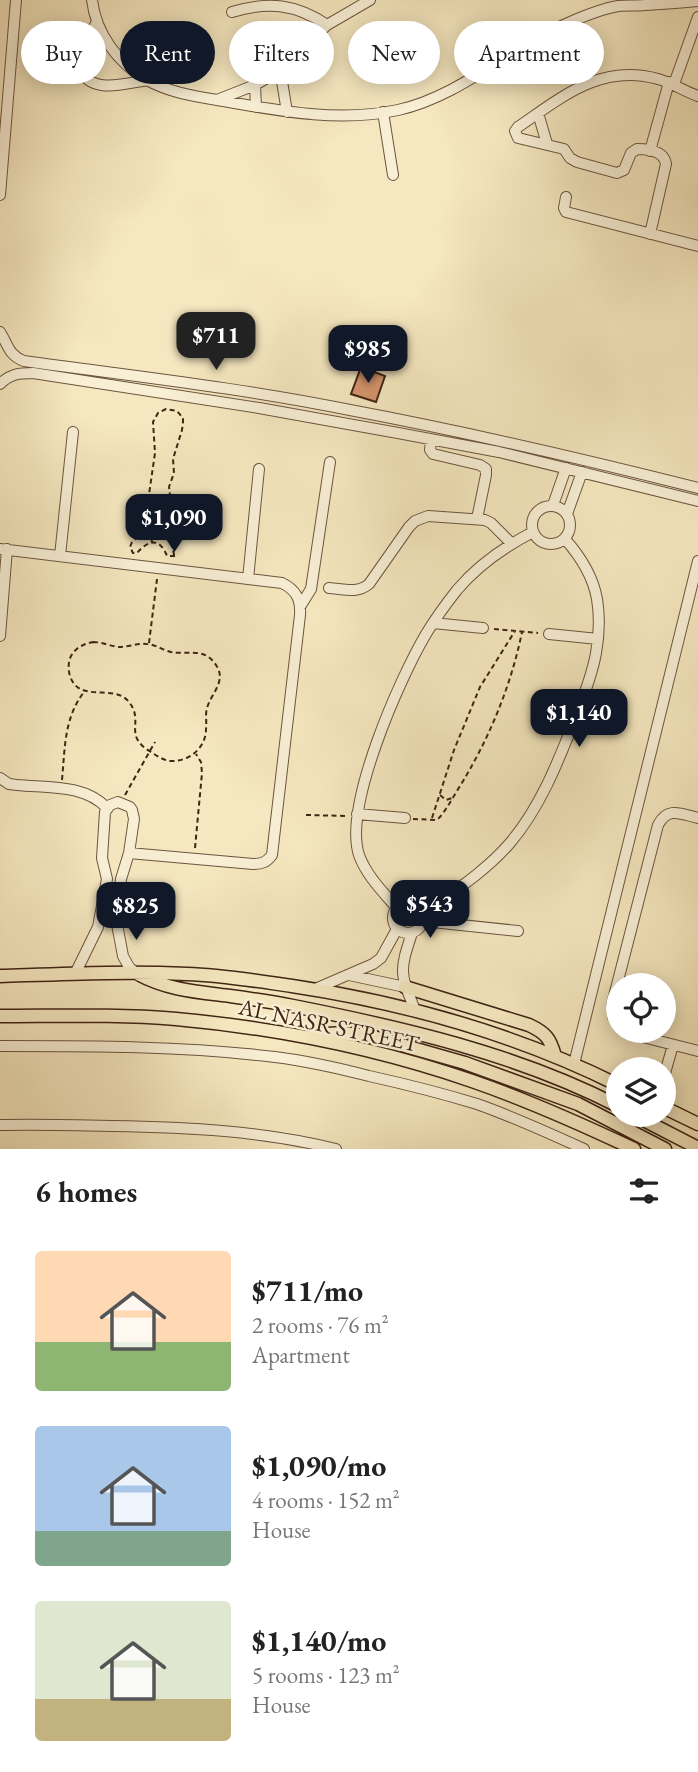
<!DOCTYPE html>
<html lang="en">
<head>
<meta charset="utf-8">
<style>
  body { margin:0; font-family:"EB Garamond",serif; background:#f6f6f6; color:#222; height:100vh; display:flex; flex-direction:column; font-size:26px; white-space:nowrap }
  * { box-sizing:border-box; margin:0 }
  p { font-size:23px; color:#767676 }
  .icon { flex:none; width:38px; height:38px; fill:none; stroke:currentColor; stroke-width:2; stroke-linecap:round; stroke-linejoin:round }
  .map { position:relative; height:1149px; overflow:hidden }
  .panel { display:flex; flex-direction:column; background:#fff; flex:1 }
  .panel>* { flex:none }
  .hud { position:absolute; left:21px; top:21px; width:656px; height:63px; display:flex; gap:14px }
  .controls { position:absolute; left:606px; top:973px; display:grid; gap:14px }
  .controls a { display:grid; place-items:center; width:70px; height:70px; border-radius:50%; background:#fff; box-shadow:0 4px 18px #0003; font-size:35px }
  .price { position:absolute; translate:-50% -60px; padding:0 16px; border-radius:14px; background:#111827; color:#fff; font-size:23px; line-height:46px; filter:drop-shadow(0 2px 4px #0008) }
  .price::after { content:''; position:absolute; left:50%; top:42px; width:21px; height:16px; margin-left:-10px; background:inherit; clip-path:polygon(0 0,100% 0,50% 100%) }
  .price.on { background:#222; color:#fff }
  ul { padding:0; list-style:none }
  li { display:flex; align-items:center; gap:21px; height:175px; padding:0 35px }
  li span { display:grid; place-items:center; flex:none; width:196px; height:140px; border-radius:7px; color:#555 }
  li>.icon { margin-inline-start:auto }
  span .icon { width:84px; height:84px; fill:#fffc; stroke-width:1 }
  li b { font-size:30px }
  h2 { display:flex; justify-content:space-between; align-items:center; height:84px; padding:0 35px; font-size:30px }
  .pill { padding:0 24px; border-radius:32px; background:#fff; box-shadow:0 4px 18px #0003; font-size:24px; line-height:63px }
  .pill.on { background:#111827; color:#fff }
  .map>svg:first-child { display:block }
</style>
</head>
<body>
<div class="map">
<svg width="698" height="1149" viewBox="0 0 698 1149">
  <rect width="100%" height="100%" fill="#f5e7bf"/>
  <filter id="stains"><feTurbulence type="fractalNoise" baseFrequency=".00286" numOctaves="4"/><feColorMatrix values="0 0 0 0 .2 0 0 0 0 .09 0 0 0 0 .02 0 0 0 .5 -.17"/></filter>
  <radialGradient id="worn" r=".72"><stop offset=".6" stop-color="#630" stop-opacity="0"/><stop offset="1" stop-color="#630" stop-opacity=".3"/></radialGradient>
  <path fill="#d5946b" stroke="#402414" stroke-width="2" d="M 361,367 L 385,376 L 376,402 L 351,394 Z"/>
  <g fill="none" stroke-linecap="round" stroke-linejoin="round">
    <defs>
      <path id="minor" d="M 92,0 C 96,34 118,63 147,80 C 172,94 201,97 229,102 C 285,112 342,122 398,110 C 461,96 510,47 568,23 C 584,16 601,9 618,6 C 627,5 636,6 645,5 C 663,4 680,3 698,1
        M 232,12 C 269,1 296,4 327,25
        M 97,22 C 92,31 85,41 81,51 C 79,56 79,61 80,67 C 88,96 127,83 148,80
        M 280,69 L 287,112
        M 674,84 L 698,17
        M 255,85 L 256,107
        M 217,100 L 255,85 L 272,75 L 327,25 L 370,0
        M 383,112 L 393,175
        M 538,113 L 547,144
        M 650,151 L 669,82
        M 0,195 L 16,0
        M 566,197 L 564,208 L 566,212 L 698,246
        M 650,234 L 666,164 C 664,151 649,149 637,149 L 631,153 L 624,170 L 617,173 L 577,162 L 570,158 L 564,149 L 518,138 L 515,131 L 518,127 C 562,97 601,63 658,79 C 672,83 684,91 698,96
        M 0,332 C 8,344 8,355 24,361 C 132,376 242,388 350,410 C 467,432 583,459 698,488
        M 0,384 C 10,374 19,373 33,373 L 259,408 L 398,433 L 499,452 L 698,501
        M 431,439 L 430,450 L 433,454 L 480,465 L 486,469 L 486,475 L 477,519
        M 553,505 L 566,468
        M532 525a19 19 0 1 1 38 0a19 19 0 1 1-38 0Z
        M 567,514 L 582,472
        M 0,549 L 282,583 C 296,590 301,599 300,615 L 272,855 C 267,862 262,864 253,864 L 129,853
        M 60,556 L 73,432
        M 248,579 L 259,469
        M 329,588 C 344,589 357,594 369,584 L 409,527 L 415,521 L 428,516 L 485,520 L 491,523 L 511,543
        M 301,605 L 311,589 L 330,462
        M 433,623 L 483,628
        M 549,634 L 598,639
        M 0,636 L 7,549
        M 0,778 L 9,784 L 17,785 C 48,788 84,784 107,808
        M 357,814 L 405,818
        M393 918a15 15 0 1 1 30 0a15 15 0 1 1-30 0Z
        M 396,907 C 383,892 366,875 359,855 C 343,806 400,678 426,634 C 435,619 446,604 457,590 C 478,565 504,547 533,532
        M 423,914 C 453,892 486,871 510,843 C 540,808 558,762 575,719 C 583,698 592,676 596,653 C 599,636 600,617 597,599 C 593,576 580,556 565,539
        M 423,921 L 518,931
        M 412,933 C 399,972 400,973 415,1010
        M 75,974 L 98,927 L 107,879 L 102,858 L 105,812 L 110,805 L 118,802 L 130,807 L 132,810 L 134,819 L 129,853 L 121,879 L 116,919 L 123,956 L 129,967 L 136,973
        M 349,975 L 405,987
        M 315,989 L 373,964 L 381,958 L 397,929
        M 618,1025 L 613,1017 L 612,1004 L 658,825 C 668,806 681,814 698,818
        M 625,1031 L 631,1034 L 698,1051
        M 0,1046 C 92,1046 184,1046 275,1057 C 307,1061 338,1068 369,1076 C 405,1084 441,1093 477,1104 C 514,1117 549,1133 584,1149
        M 574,1064 L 698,561
        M 663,1080 L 673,1045
        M 0,1125 C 37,1124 75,1125 112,1126 C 187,1127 263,1131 336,1149"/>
      <path id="major" d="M 138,974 C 167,990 198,992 230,996 C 252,999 273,1002 293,1006 C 404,1028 517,1054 618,1106
        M 0,976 C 62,974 125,971 187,974 C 222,975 257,981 292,986 C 405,1003 516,1034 618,1085
        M 405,987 L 529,1025 C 546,1033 550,1038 555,1056
        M 0,1016 C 58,1016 117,1014 176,1019 C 276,1028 376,1048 472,1081 C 527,1100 581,1124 634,1149
        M 314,1035 L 342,1033 L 370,1036 L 465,1063 L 578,1104 L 665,1149
        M 663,1107 L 698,1124
        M 634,1115 L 698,1148"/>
    </defs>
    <use href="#minor" stroke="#6d553f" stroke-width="12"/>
    <use href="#major" stroke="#402414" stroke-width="15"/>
    <path stroke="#402414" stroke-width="2" stroke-dasharray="5 3.5" stroke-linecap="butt" d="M 146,524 L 149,530 L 152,542
      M 175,556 L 167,556 C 160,538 149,539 137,553 L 133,553 L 130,547 L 132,542 L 140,534 L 145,522 L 155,453 L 153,422 L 158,413 L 166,409 L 177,411 L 183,418 L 183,422 L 182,430 L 173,459 L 174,473 L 169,487 L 171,504 L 167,524 L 175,559
      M 494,629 L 538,633
      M 93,642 C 102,642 110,646 119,647 C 128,647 137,643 146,644 C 155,644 162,650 171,652 C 184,655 201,648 212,660 C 230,679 212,691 207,708 C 205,715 207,722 206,729 C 206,748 189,762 170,761 C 163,760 157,756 151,752 C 122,735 145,722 129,702 C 114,683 79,704 70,676 C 68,670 68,662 71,656 C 76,647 84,644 93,642 Z
      M 149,643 L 157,579
      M 62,780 C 65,748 64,718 84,692
      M 125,795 L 155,742
      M 440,795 L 446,800 L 452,798
      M 306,815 L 347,816
      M 432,818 L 454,750 L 480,687 L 515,631
      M 413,819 L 436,820 L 439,818 C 447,809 453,797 460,786 C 489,739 511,686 522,632
      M 195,848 L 202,773 L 201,762 L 196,754"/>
    <use href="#minor" stroke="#f8efd5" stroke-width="10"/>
    <use href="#major" stroke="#f5e7bf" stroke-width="12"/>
  </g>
  <g text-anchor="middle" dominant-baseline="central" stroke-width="5" stroke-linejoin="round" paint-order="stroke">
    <g font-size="23" fill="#402414" stroke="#f8efd5">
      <text transform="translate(329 1025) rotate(12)">AL NASR STREET</text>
    </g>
  </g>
  <rect width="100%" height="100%" filter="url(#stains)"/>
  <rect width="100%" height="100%" fill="url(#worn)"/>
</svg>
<div class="controls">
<a><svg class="icon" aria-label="locate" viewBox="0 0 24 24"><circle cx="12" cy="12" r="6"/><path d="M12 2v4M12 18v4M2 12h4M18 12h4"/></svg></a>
<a><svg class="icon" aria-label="layers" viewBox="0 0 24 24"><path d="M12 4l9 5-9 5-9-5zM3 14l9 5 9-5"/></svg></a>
</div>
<b class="price on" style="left:216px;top:372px">$711</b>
<b class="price" style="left:368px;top:385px">$985</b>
<b class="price" style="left:174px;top:554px">$1,090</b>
<b class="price" style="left:579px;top:749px">$1,140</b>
<b class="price" style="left:430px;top:940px">$543</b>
<b class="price" style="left:136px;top:942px">$825</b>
<div class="hud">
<a class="pill">Buy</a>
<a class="pill on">Rent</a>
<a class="pill">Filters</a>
<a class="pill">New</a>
<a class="pill">Apartment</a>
</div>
</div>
<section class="panel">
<h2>6 homes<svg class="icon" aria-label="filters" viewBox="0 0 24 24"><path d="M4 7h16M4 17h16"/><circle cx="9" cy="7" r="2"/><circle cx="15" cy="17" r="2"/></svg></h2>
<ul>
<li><span style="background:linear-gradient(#ffd9b3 65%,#8fb573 0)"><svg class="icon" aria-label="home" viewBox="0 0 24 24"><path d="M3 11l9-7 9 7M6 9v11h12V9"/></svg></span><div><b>$711/mo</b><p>2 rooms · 76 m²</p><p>Apartment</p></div></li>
<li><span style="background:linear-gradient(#a9c7e8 75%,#7fa58c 0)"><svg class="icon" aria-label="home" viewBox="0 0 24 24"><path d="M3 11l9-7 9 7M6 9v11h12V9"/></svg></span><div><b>$1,090/mo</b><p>4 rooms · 152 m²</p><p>House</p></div></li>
<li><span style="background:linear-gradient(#dfe7d0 70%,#c2b280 0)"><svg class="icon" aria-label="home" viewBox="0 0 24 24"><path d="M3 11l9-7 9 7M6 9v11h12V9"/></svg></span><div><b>$1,140/mo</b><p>5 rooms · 123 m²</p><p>House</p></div></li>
</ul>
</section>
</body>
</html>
